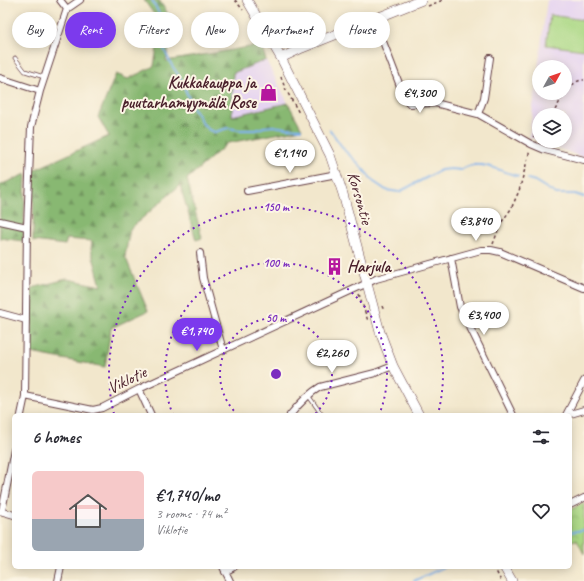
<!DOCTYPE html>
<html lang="en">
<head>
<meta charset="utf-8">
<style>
  body { margin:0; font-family:Caveat,sans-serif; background:#f7f7f7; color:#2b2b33; height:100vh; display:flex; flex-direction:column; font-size:15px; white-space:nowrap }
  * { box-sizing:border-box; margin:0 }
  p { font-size:13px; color:#7c7c81 }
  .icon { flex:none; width:22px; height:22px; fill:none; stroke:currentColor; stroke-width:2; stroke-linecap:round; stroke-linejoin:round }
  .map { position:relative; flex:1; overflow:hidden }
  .sheet { position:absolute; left:12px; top:413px; width:560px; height:156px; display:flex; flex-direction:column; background:#fff; border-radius:6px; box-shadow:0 2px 10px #0003 }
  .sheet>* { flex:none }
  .top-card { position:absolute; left:12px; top:12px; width:560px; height:36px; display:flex; gap:8px }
  .needle { width:26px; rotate:50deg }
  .controls { position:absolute; left:532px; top:60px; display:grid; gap:8px }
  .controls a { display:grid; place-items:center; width:40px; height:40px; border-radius:50%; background:#fff; box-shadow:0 2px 10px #0003; font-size:20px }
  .price { position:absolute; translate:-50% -34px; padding:0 9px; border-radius:14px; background:#fff; color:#222; font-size:13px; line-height:26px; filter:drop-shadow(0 1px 2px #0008) }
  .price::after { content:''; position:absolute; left:50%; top:24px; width:12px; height:9px; margin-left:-6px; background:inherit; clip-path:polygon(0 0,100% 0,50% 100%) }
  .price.on { background:#7c3aed; color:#fff }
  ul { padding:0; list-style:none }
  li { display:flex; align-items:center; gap:12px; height:100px; padding:0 20px }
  li span { display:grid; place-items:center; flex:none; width:112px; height:80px; border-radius:6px; color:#555 }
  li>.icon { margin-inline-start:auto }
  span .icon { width:48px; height:48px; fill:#fffc; stroke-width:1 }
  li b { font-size:17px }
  h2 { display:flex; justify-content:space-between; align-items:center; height:48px; padding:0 20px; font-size:17px }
  .chip { padding:0 14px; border-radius:18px; background:#fff; box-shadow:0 2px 10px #0003; font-size:14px; line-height:36px }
  .chip.on { background:#7c3aed; color:#fff }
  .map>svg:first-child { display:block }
</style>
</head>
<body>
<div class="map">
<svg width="584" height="581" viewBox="0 0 584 581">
  <defs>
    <pattern id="forest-firs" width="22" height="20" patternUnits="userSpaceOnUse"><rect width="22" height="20" fill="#88b872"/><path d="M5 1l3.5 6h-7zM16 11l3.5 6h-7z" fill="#71955e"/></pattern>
    <pattern id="park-crowns" width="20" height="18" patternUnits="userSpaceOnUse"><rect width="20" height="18" fill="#abd885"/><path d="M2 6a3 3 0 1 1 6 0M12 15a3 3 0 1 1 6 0" fill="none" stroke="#95b973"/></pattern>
  </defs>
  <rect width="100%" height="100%" fill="#fcf5e5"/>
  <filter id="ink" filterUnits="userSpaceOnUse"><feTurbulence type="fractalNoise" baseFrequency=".025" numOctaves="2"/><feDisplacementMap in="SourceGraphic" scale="8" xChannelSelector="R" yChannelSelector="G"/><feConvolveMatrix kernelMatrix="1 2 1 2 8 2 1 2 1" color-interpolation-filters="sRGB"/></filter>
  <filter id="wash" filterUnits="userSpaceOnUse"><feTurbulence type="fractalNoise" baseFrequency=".012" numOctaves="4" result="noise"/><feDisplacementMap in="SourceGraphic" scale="16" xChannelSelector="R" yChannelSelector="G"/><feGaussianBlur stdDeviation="0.9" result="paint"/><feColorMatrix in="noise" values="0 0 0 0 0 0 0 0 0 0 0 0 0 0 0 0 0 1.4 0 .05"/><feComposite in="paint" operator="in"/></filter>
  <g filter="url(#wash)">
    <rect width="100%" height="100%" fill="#f2e7cc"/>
    <path fill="#e5d3f1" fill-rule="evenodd" d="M 547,0 L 584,0 L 584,158 L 539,141 L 565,141 L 565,115 L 539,115 L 539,141 L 529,137 ZM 539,67 L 565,67 L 565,93 L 539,93 Z
      M 266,60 L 288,103 L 232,116 L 233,73 Z"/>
    <path fill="#abd885" stroke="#7a7c58" d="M 550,15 L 584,20 L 584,50 L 546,45 Z"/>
    <path fill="url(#forest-firs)" stroke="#696c4e" d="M 144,0 L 159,0 L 174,23 L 166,61 L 261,45 L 266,60 L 233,73 L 232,116 L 288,103 L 302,129 L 228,143 L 187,179 L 202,238 L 196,240 L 180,185 L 130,229 L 125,256 L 148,311 L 111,328 L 105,367 L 31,353 L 32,288 L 67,279 L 101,286 L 91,249 L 92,241 L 67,239 L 65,245 L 33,241 L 34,170 L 109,136 L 98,117 L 116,74 L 128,79 L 154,66 L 161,24 Z
      M 26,174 L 23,241 L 0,238 L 0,185 Z"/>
    <path fill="url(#park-crowns)" stroke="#7a7c58" d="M 584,503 L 584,554 L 577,540 L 570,541 L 570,510 Z"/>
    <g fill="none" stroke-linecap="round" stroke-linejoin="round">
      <path stroke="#7fb2ec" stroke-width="2" d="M 152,0 L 162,19 L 164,49 L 171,64 L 181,79 L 192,106 L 203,124 L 209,130 L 215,132 L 228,128 L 240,130 L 256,130 L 264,127 L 273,126 L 286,128 L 301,129
        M 330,130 L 345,151 L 357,162 L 374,182 L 386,190 L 399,192 L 441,170 L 451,169 L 461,170 C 479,157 500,172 518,176
        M 528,179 L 535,181 L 556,194 L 575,194 L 584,197
        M 570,532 L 584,530
        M 414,581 L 444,567"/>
    </g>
  </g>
  <g filter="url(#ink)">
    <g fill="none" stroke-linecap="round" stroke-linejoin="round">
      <defs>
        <path id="service" d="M 15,58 L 25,71 L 44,77
          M 308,395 L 322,415"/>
        <path id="minor" d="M 60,0 L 67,9
          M 374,18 L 405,99 L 410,104 L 435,103 L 478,114 L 531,144 L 545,150 L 584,160
          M 0,78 L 40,91
          M 478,114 L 484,98 L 490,58
          M 247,191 L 337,174
          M 0,221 L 27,227
          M 200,253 L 203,278 L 223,350
          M 451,258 L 460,307 L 513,415
          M 0,313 L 26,320
          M 139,389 L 151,415
          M 25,396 L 93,410 L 102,408 L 139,389 L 376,279 L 481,250 L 491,250 L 500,252 L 584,288
          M 21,415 L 25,396 L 27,227 L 31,127 L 40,91 L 67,9 L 80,0
          M 290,415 C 299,404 308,394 320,387 L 375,373 L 393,366
          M 566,415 L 584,381
          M 567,415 L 584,410
          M 570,505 L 584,498
          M 0,511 L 14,515
          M 2,511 L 14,450
          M 223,567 L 230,581
          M 225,572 L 234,567
          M 58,581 L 61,567"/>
        <path id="secondary" d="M 247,0 L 281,58 L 330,155 L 343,194 L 380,332 L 393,366 L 419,415
          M 281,58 L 302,48 L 422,0
          M 504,567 L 512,581"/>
      </defs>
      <use href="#service" stroke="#633d43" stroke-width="4.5"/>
      <use href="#minor" stroke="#633d43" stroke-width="8"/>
      <use href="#secondary" stroke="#633d43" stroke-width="10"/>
      <path stroke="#633d43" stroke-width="1.5" stroke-dasharray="3 3" stroke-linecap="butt" d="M 235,0 L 243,10
        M 428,6 L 443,0
        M 279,39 L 284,41 L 292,43
        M 281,77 L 285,88 L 299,113
        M 552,115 C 559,104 570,79 584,80
        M 533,137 L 539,131
        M 493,244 L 501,223 L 511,209 L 519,191 L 530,150
        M 359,294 L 368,321
        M 382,306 L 384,311
        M 494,567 L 501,581"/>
      <use href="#service" stroke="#fff" stroke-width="3"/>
      <use href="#minor" stroke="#fff" stroke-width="6"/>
      <use href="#secondary" stroke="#fff" stroke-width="9"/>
    </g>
  </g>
  <g fill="none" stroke="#7b2cbf" stroke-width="2" stroke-dasharray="2 4">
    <path d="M238 415A56 56 0 1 1 314 415"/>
    <path d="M173 415A111 111 0 1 1 379 415"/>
    <path d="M114 414A167 167 0 1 1 438 414"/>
  </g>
  <defs>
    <symbol id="shop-bare" viewBox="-9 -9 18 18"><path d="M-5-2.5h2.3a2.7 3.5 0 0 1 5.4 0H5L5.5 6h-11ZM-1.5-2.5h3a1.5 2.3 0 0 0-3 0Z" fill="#b5179e" stroke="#fcf5e5" stroke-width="2.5" paint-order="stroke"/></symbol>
    <symbol id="building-bare" viewBox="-9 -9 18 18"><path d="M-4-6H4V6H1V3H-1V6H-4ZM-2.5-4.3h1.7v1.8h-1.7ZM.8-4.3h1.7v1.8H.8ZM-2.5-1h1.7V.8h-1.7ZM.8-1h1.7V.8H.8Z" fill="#b5179e" stroke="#fcf5e5" stroke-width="2.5" paint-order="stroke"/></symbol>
  </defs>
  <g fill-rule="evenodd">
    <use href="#shop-bare" x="256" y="80" width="25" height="25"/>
    <use href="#building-bare" x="322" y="254" width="25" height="25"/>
  </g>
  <g text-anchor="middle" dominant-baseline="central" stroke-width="4" stroke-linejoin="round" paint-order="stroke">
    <g font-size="17" font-weight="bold" fill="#4a1f2b" stroke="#fcf5e5" text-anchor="end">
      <text x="256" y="82">Kukkakauppa ja<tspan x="256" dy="20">puutarhamyymälä Rose</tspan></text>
      <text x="347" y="266" text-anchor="start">Harjula</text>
    </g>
    <g font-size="17" fill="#4a1f2b" stroke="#fcf5e5">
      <text transform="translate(360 198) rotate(74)">Korsontie</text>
      <text transform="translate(127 380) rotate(-26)">Viklotie</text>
    </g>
  </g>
  <circle cx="276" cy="374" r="6" fill="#7b2cbf" stroke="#fcf5e5" stroke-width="2"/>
  <g font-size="12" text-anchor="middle" font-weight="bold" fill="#7b2cbf" stroke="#fcf5e5" stroke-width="4" stroke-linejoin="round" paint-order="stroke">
    <text x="276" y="211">150 m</text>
    <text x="276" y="267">100 m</text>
    <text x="276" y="322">50 m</text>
  </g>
</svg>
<div class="controls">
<a><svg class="needle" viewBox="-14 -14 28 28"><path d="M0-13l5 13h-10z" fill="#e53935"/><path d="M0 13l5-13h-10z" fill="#7c7c81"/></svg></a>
<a><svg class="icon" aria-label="layers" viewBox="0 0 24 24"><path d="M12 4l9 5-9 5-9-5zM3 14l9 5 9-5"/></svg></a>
</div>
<b class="price" style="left:420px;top:114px">€4,300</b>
<b class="price" style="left:290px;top:174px">€1,140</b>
<b class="price" style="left:476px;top:242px">€3,840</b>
<b class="price" style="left:484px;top:336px">€3,400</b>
<b class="price on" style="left:197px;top:352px">€1,740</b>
<b class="price" style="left:332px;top:374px">€2,260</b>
<div class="top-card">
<a class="chip">Buy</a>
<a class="chip on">Rent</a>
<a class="chip">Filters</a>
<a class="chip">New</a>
<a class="chip">Apartment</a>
<a class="chip">House</a>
</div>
<section class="sheet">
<h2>6 homes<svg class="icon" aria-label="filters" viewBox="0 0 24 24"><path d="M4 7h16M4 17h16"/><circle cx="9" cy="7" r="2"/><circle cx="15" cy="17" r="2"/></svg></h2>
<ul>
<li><span style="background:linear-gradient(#f6c9c9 60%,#9aa5b1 0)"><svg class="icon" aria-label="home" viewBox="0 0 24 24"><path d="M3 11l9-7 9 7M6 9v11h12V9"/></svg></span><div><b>€1,740/mo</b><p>3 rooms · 74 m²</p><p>Viklotie</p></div><svg class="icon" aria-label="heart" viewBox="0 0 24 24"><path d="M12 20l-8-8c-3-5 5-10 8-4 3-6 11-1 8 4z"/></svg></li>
</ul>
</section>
</div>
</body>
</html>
